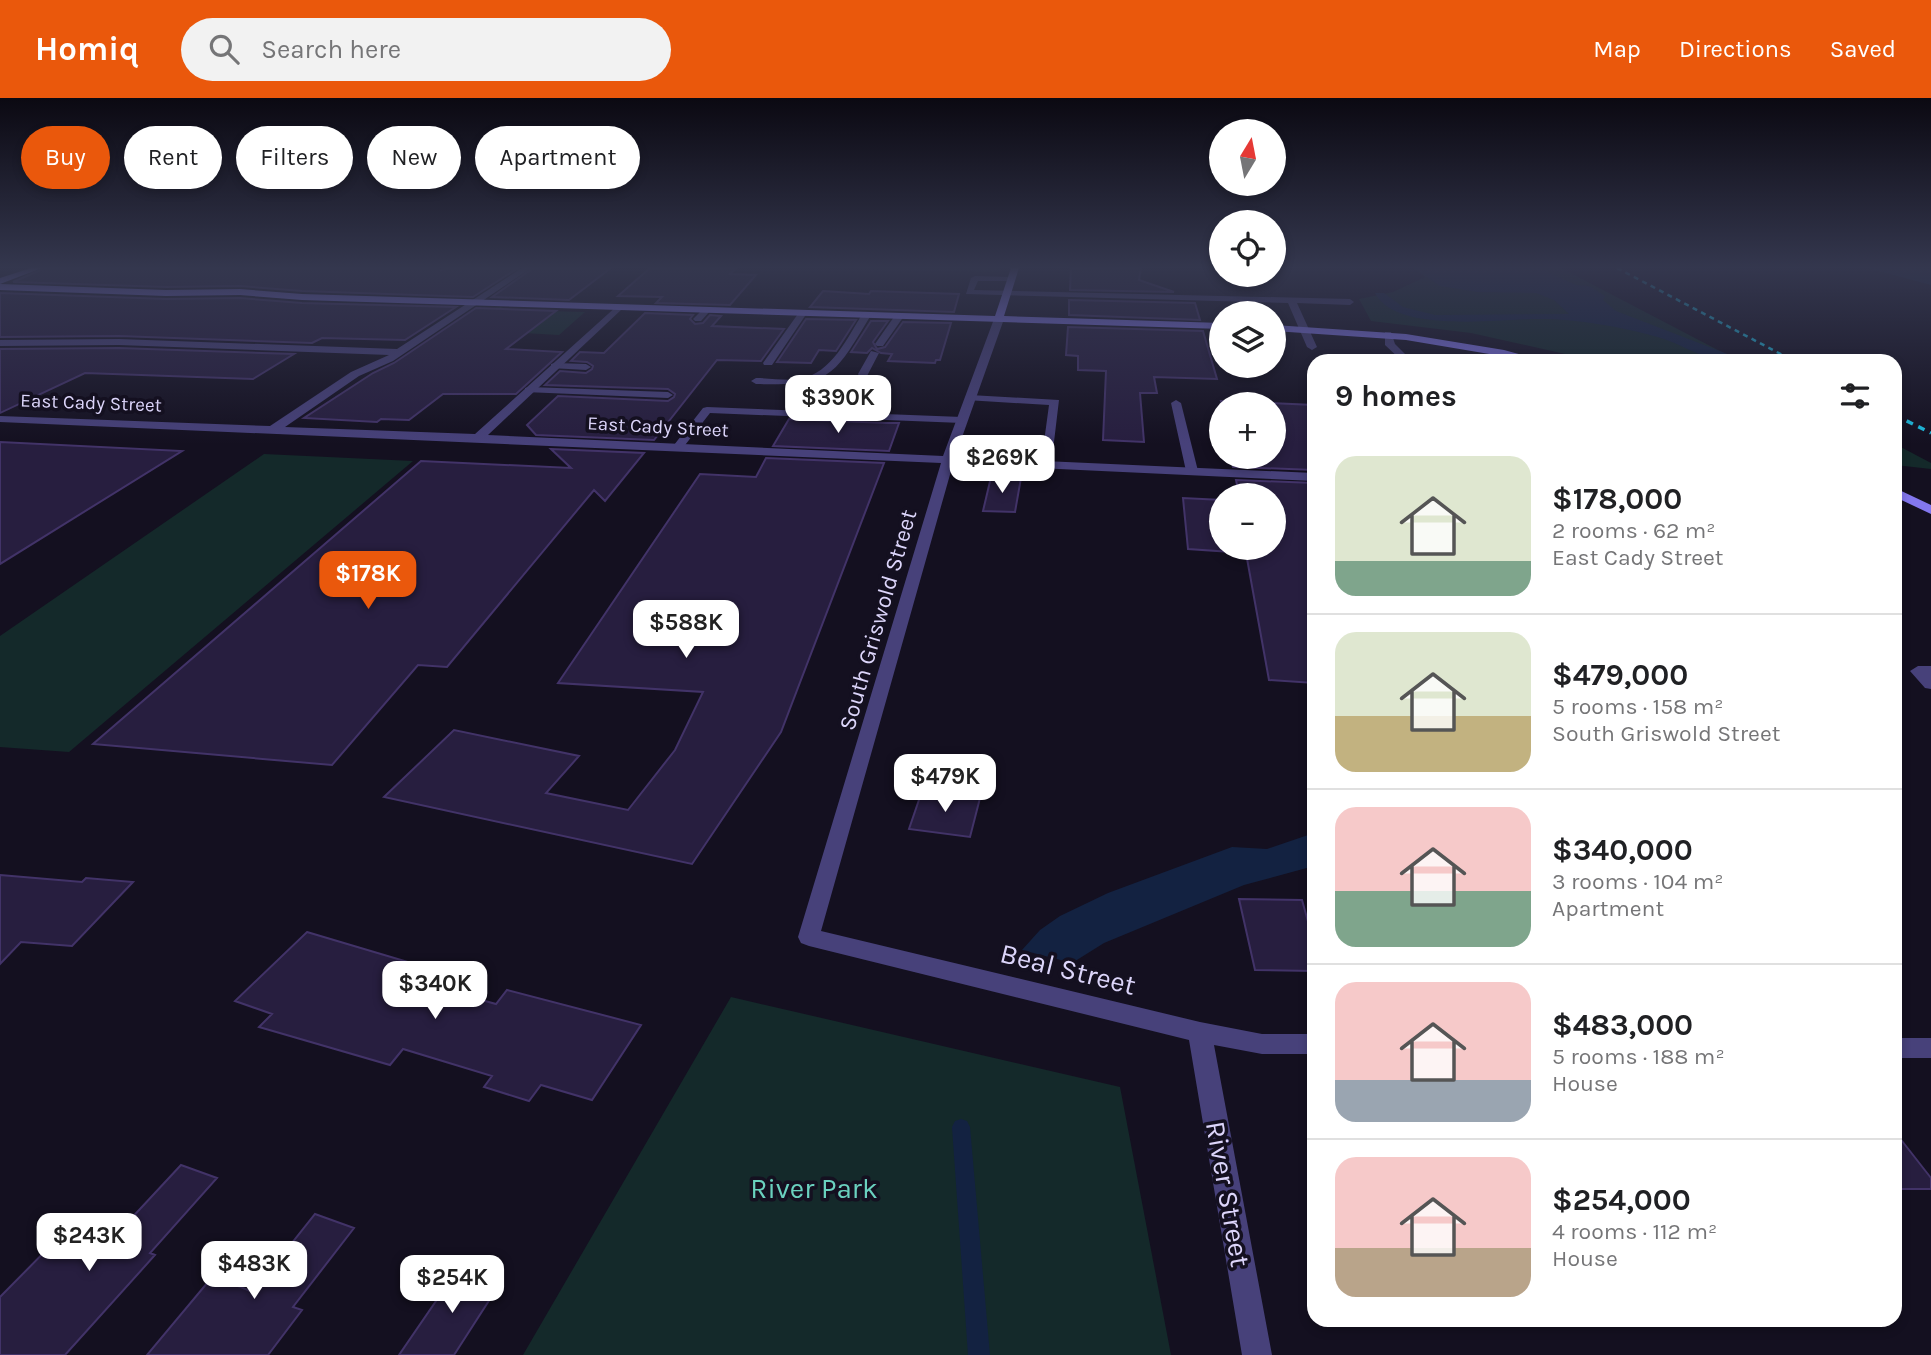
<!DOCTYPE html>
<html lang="en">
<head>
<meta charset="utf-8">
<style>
  body { margin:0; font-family:Karla,sans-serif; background:#f2f2f2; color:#202124; height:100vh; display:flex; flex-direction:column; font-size:26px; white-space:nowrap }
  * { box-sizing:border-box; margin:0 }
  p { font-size:23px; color:#757577 }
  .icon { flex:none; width:38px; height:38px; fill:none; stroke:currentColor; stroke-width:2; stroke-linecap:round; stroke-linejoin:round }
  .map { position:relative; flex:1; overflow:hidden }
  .sheet { position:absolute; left:1307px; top:256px; width:595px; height:973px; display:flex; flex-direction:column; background:#fff; border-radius:21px; box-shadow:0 4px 10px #0003 }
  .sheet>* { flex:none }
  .guide { position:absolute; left:21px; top:28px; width:665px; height:63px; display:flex; gap:14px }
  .needle { width:46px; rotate:10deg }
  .tools { position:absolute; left:1209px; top:21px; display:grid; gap:14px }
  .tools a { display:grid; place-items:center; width:77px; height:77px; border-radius:50%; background:#fff; box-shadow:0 4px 10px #0003; font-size:35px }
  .price { position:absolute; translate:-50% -60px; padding:0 16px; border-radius:14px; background:#fff; color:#222; font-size:23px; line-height:46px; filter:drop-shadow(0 2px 4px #0008) }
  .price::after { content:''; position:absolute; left:50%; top:42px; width:21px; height:16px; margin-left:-10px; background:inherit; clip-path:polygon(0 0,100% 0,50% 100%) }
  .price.selected { background:#ea580c; color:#fff }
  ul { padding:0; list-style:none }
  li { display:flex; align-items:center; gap:21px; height:175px; padding:0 28px }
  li+li { border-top:2px solid #e0e0e0 }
  li span { display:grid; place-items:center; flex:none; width:196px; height:140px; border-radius:21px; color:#555 }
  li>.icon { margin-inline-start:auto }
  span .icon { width:84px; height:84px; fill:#fffc; stroke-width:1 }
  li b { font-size:30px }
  h2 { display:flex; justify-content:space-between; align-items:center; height:84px; padding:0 28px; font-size:30px }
  .chip { padding:0 24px; border-radius:32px; background:#fff; box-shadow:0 4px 10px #0003; font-size:24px; line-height:63px }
  .chip.selected { background:#ea580c; color:#fff }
  header { display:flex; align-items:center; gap:42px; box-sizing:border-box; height:98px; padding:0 35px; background:#ea580c; color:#fff }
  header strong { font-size:33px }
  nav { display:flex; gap:38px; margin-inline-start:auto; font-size:24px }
  .search { width:490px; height:63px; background:#f2f2f2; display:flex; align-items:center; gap:18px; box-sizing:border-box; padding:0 24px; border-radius:38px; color:#757577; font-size:26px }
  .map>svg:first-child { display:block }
</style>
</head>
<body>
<header>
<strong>Homiq</strong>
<div class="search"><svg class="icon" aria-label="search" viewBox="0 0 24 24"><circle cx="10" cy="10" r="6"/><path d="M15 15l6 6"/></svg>Search here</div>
<nav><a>Map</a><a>Directions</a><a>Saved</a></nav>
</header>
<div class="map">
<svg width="1931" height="1257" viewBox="0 0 1931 1257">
  <rect width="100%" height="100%" fill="#141020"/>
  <path fill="#14292a" d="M 823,170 L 1000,170 L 998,174 L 986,174 Z
    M 1414,170 L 1561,170 L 1737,262 L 1592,262 L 1471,235 L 1371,223 L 1359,201 L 1393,194 L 1425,179 Z
    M 501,209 L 508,212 L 585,214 L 559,237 L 523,235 L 480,215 L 466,214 Z
    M 1895,346 L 1931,365 L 1931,371 L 1895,367 Z
    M 264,356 L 413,363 L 69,654 L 0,649 L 0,538 Z
    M 731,899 L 1120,989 L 1171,1257 L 523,1257 Z"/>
  <path fill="#132241" d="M 1414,170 L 1539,170 L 1576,187 L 1589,188 L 1605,198 L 1603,202 L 1616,213 L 1743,262 C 1734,263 1724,264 1716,262 C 1697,257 1680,246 1661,240 C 1628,230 1573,220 1539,221 C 1499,221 1396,236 1375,195 L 1384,195 L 1403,209 L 1435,217 L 1569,216 L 1554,202 L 1536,195 L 1478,194 L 1440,188 Z
    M 1864,170 L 1931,170 L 1931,187 L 1867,170 Z
    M 1314,735 L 1314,768 L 1244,787 L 1104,845 L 1072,865 L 1022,852 L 1040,832 L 1060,818 L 1108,795 L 1232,749 L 1267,751 Z"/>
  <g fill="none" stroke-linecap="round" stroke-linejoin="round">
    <path fill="#132241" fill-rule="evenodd" d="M 961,1021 L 967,1023 L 970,1029 L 990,1257 L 968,1257 L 952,1029 L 955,1023 Z"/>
  </g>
  <path fill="#271e3f" stroke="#423368" stroke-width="2" d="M 45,170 L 431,170 L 442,172 L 447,170 L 518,170 L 473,199 L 302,193 L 240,188 L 166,189 L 13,184 Z
    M 533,170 L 611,170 L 569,202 L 492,199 Z
    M 650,170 L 736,170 L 730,176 L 756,177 L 730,207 L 656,205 L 662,199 L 618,198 Z
    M 1071,170 L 1141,170 L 1139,182 L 1174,194 L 1070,192 Z
    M 823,193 L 869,196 L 871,193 L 959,196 L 954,214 L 810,209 Z
    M 0,195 L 166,201 L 240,200 L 302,205 L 456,209 L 405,242 L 322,240 L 312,245 L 119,238 L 0,239 Z
    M 1069,202 L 1195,205 L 1200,222 L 1069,217 Z
    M 476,210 L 556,213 L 506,251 L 562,254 L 516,296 L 443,296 L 409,322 L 381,321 L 377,324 L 304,320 L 373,275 L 394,265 Z
    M 645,215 L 693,217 L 690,221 L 695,226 L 703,225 L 710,217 L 721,218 L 712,228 L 784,231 L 761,263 L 717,262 L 654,342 L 536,337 L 527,327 L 558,298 L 668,303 L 674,299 L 675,296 L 668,291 L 545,287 L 560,273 L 586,275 L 592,271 L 593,268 L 587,264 L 571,263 L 580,254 L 604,255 Z
    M 806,221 L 856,222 L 836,253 L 819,252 L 811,265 L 777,264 Z
    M 871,223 L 888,223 L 873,244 L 877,251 L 885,249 L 903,224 L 951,225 L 940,262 L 936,262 L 935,265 L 888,263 L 892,256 L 881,255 L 872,250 L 867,255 L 851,254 Z
    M 1068,229 L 1203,233 L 1217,281 L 1154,279 L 1157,295 L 1140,295 L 1144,344 L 1103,342 L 1106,273 L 1078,272 L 1078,258 L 1066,257 Z
    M 119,250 L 294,256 L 253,281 L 85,275 L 0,315 L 0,251 Z
    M 1221,303 L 1314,307 L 1314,372 L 1233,369 L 1231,359 L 1274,359 L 1274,306 L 1222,306 Z
    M 789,321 L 886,325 L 899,325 L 889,353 L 773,348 Z
    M 0,344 L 182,353 L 0,466 Z
    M 551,351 L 644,355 L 605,403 L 594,392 L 447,569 L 418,567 L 332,667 L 93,646 L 421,363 L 571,370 Z
    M 766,360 L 884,365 L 781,634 L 692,766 L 384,699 L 454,632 L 579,658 L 546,695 L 628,712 L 675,652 L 703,594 L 558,585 L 700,376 L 756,379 Z
    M 991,379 L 1021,380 L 1015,414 L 983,413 Z
    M 1236,382 L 1314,385 L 1314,585 L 1269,582 L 1246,455 L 1188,451 L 1183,400 L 1222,402 L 1222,450 L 1274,450 L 1274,397 L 1239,397 Z
    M 922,693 L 980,700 L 970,739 L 909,731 Z
    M 0,777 L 82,784 L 86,780 L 133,784 L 72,848 L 21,844 L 0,866 Z
    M 1239,801 L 1302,802 L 1314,845 L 1314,873 L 1255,872 Z
    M 307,834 L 418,867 L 406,881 L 496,906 L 507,892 L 641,927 L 592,1002 L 541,987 L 529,1003 L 484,989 L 492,978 L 403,951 L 390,967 L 259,929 L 272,916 L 235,903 Z
    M 1895,1034 L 1931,1080 L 1931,1091 L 1895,1091 Z
    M 181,1067 L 217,1080 L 150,1155 L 155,1157 L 65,1257 L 0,1257 L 0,1199 L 74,1124 L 113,1140 Z
    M 315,1116 L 354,1130 L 293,1209 L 302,1212 L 268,1257 L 147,1257 L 213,1178 L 253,1194 Z
    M 460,1168 L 501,1184 L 454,1257 L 399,1257 Z"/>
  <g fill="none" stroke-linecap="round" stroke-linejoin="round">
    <path fill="#47417a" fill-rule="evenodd" d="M 975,178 L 1011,179 L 1015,181 L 1011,183 L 978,183 L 974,192 L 1350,201 L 1354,204 L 1350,207 L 1297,205 L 1317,249 L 1312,252 L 1307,249 L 1288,205 L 966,196 L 971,180 Z
      M 703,211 L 710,213 L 701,223 L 695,223 L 693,221 Z
      M 800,213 L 807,215 L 772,267 L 764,267 L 763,265 Z
      M 863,215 L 871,217 C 833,280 831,288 756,286 L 751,283 L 756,280 C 770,280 786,283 800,281 C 832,275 847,240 863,215 Z
      M 896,216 L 904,218 L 883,248 L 877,248 L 875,246 Z
      M 871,253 L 879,255 L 867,278 L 859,278 L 858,276 Z
      M 555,265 L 586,266 L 591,269 L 586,272 L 551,270 L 551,266 Z
      M 529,289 L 668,294 L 673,297 L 668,300 L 525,294 L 525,290 Z
      M 970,297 L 1059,302 L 1051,369 L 1041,366 L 1049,307 L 966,302 L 966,298 Z
      M 1176,302 L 1181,305 L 1198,373 L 1192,377 L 1186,373 L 1171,305 Z
      M 707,309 L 962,319 L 968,322 L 962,325 L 710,315 L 682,351 L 674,351 L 674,347 L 703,310 Z
      M 1918,568 L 1931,568 L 1931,591 L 1925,590 L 1910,573 Z"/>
    <path fill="#47417a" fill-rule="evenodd" d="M 522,170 L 531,170 L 393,263 L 359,278 L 285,329 L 475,336 L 618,207 L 621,208 L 621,212 L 488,337 L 943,358 L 994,221 L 999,218 L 1004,221 L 955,359 L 1314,375 L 1314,383 L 953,366 L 821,833 L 1200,924 L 1262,936 L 1314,936 L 1314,956 L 1262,956 L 1214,947 L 1272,1257 L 1242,1257 L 1189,942 L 809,848 L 801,845 L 798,839 L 941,365 L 0,324 L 0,318 L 270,328 L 351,274 L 389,257 L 119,247 L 0,248 L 0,242 L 119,241 L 397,251 Z
      M 1385,234 L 1391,234 L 1395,246 L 1411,262 L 1401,262 L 1385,247 Z
      M 1895,940 L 1931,940 L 1931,960 L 1895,960 Z"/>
    <path fill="#8377ee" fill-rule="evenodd" d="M 31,170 L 42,170 L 0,186 L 0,180 Z
      M 1011,170 L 1019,170 L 1004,218 L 1222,225 L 1222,231 L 302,202 L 240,197 L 166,198 L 0,192 L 0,186 L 166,192 L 240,191 L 302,196 L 995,218 Z
      M 1274,227 L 1406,236 L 1504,252 L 1541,262 L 1525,262 L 1406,242 L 1274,233 Z
      M 1895,390 L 1931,407 L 1931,416 L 1895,399 Z"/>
    <path stroke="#1cbcdf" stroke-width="2.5" stroke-dasharray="5 4.5" stroke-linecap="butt" d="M 1617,170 L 1792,262"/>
    <path stroke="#1cbcdf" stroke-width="3.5" stroke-dasharray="7 6" stroke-linecap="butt" d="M 1895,317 L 1931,335"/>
  </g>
  <linearGradient id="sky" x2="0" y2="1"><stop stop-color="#0b0912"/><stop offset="0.49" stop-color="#34374e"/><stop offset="1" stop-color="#34374e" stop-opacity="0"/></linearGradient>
  <rect width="1931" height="346" fill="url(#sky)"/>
  <g text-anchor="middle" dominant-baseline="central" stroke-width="7" stroke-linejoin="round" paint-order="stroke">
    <g font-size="19" fill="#dcd5fa" stroke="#141020">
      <text transform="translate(91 305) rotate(2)">East Cady Street</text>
      <text transform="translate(658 329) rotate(3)">East Cady Street</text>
    </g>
    <g font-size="23" fill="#dcd5fa" stroke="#141020">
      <text transform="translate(878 522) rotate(-74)">South Griswold Street</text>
    </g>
    <g font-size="28" fill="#dcd5fa" stroke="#141020">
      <text transform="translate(1068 871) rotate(14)">Beal Street</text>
      <text transform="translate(1228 1096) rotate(80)">River Street</text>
    </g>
    <g font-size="28" fill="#6ad1bf" stroke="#141020">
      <text x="814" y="1090">River Park</text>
    </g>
  </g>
</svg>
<div class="tools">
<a><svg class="needle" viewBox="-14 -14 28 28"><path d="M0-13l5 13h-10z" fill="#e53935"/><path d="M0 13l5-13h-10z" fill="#757577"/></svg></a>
<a><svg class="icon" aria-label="locate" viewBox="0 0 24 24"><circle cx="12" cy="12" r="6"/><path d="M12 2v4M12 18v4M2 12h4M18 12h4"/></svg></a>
<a><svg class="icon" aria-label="layers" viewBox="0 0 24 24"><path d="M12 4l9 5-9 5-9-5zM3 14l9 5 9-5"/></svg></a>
<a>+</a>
<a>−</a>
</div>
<b class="price" style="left:838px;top:337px">$390K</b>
<b class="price" style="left:1002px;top:397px">$269K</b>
<b class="price selected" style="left:368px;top:513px">$178K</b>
<b class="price" style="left:686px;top:562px">$588K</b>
<b class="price" style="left:945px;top:716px">$479K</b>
<b class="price" style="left:435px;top:923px">$340K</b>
<b class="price" style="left:89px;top:1175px">$243K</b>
<b class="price" style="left:254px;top:1203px">$483K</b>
<b class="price" style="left:452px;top:1217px">$254K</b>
<div class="guide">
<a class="chip selected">Buy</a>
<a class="chip">Rent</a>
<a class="chip">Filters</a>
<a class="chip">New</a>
<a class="chip">Apartment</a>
</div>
<section class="sheet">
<h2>9 homes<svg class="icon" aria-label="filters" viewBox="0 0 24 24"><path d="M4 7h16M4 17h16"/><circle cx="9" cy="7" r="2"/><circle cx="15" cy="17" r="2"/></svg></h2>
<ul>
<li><span style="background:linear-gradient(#dfe7d0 75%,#7fa58c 0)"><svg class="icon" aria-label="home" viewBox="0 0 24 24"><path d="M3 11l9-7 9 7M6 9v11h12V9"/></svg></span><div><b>$178,000</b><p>2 rooms · 62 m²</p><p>East Cady Street</p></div></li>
<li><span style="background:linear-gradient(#dfe7d0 60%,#c2b280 0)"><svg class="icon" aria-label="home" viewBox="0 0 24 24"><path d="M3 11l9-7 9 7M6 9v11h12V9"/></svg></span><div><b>$479,000</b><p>5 rooms · 158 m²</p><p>South Griswold Street</p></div></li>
<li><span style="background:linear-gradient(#f6c9c9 60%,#7fa58c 0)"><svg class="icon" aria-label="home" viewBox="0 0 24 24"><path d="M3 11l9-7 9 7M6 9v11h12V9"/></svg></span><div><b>$340,000</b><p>3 rooms · 104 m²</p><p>Apartment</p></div></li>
<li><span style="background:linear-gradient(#f6c9c9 70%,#9aa5b1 0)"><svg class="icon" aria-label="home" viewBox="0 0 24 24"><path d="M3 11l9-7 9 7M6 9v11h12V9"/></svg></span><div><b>$483,000</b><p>5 rooms · 188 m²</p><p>House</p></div></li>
<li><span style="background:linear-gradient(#f6c9c9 65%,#b9a48a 0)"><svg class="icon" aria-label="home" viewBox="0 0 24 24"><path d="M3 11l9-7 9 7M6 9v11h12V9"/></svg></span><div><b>$254,000</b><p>4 rooms · 112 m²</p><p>House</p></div></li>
</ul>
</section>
</div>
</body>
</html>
